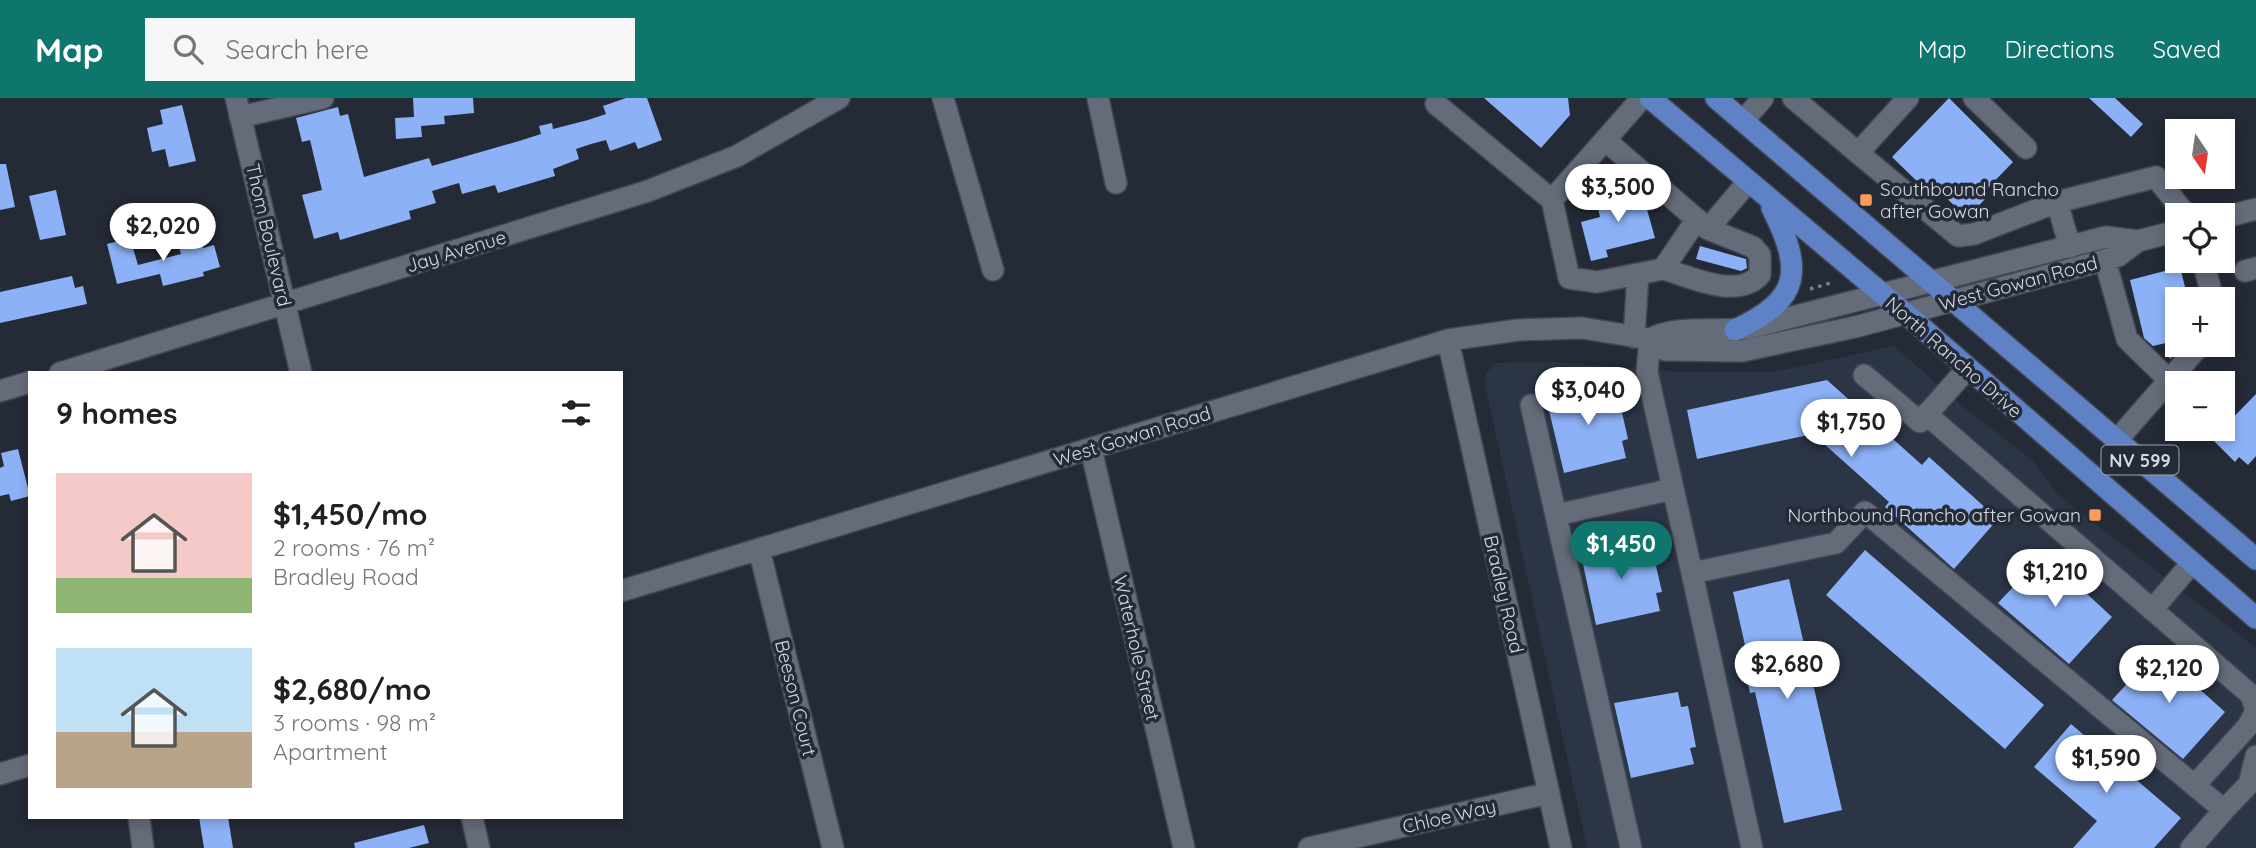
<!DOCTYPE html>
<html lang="en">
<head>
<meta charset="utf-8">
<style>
  body { margin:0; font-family:Quicksand,sans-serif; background:#f6f6f6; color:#202124; height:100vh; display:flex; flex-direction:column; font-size:26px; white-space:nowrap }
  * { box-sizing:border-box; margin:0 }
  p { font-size:23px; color:#757577 }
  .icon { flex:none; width:38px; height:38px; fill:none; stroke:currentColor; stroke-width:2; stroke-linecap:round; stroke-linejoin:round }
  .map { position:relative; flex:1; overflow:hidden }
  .panel { position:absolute; left:28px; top:273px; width:595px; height:448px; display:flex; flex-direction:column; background:#fff; border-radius:0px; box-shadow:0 4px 10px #0003 }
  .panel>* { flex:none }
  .needle { width:46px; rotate:167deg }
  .tools { position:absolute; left:2165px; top:21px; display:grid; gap:14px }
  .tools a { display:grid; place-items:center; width:70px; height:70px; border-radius:0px; background:#fff; box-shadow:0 4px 10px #0003; font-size:35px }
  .price { position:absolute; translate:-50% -60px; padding:0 16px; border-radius:24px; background:#fff; color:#222; font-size:23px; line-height:46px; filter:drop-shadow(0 2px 4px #0008) }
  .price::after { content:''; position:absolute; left:50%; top:42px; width:21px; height:16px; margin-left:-10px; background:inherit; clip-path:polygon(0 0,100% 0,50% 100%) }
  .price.active { background:#0f766e; color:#fff }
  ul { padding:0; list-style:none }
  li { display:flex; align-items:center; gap:21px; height:175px; padding:0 28px }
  li span { display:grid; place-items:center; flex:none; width:196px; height:140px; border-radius:0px; color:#555 }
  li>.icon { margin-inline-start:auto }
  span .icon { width:84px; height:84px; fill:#fffc; stroke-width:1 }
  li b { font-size:30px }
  h2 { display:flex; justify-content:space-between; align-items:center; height:84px; padding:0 28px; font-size:30px }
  header { display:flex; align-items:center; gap:42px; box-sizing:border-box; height:98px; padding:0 35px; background:#0f766e; color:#fff }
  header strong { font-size:33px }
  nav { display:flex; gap:38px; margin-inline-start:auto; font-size:24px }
  .search { width:490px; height:63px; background:#f6f6f6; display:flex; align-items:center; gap:18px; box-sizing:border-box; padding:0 24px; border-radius:0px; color:#757577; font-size:26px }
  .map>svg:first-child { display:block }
</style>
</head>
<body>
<header>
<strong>Map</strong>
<div class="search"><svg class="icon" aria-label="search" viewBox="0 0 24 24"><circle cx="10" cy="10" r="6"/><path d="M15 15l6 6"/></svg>Search here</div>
<nav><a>Map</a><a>Directions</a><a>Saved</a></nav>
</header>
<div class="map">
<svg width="2256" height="750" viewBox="0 0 2256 750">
  <rect width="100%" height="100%" fill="#242a36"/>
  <path fill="#2c3546" d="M 1894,248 L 1963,309 L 2032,362 L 2057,396 L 2256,550 L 2256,750 L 1587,750 L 1485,287 L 1486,275 L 1496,265 L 1555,264 L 1680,274 L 1773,274 Z"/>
  <path fill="#8cb1f6" d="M 413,0 L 473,0 L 474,15 L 444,18 L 445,26 L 421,28 L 422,39 L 396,41 L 395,20 L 414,19 Z
    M 626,0 L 647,0 L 662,42 L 638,51 L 635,44 L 610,53 L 606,42 L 591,46 L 576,51 L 579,61 L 553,71 L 555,78 L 498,95 L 495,87 L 462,96 L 459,85 L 432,93 L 436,105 L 409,113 L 411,121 L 340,142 L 338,134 L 314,141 L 302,97 L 322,92 L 310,42 L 302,44 L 296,20 L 338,9 L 340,18 L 348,16 L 364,79 L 429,60 L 432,68 L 519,43 L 541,36 L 539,28 L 552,25 L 553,31 L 588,22 L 606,16 L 603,8 Z
    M 1484,0 L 1568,0 L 1570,17 L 1541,50 Z
    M 1949,0 L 2013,64 L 1982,96 L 1986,100 L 1967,120 L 1933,87 L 1927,93 L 1892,59 Z
    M 2089,0 L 2115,0 L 2143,26 L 2131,39 Z
    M 182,7 L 196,63 L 169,69 L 165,51 L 152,54 L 147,30 L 163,26 L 160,12 Z
    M 0,66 L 6,66 L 15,109 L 0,112 Z
    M 1641,90 L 1655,140 L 1606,152 L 1608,159 L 1591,163 L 1581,124 L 1600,119 L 1596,101 Z
    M 56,92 L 66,137 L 40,142 L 29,98 Z
    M 200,139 L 203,150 L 214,147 L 220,169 L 203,174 L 204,178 L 163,188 L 160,176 L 117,186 L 107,146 L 130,140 L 138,167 L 181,156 L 178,145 Z
    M 1700,148 L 1746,161 L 1747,170 L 1741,173 L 1696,161 Z
    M 2180,169 L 2188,201 L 2177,201 L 2177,253 L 2170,261 L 2166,245 L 2153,248 L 2144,240 L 2130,182 Z
    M 72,178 L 75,190 L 83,188 L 87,206 L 0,225 L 0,194 Z
    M 1827,282 L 1922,367 L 1929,359 L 1998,421 L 1954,471 L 1885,409 L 1889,404 L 1813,336 L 1697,361 L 1687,312 Z
    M 1609,285 L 1613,302 L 1619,301 L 1628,341 L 1622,343 L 1626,360 L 1564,375 L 1546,300 Z
    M 2256,296 L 2256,358 L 2248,367 L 2239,359 L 2235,364 L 2212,341 Z
    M 18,351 L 30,398 L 11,403 L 9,396 L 0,398 L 0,370 L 4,368 L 1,355 Z
    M 1643,439 L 1647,456 L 1653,455 L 1662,494 L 1656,495 L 1660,513 L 1596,527 L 1580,452 Z
    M 1865,452 L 2044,607 L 2005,651 L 1826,497 Z
    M 2044,456 L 2112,519 L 2069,566 L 1998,505 Z
    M 1789,481 L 1842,712 L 1784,725 L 1755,594 L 1750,595 L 1744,566 L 1749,565 L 1733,494 Z
    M 2157,553 L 2225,614 L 2183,661 L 2112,602 Z
    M 1678,594 L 1681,609 L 1688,608 L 1696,649 L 1690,650 L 1694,666 L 1631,680 L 1614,605 Z
    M 2071,626 L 2181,720 L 2154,750 L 2073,750 L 2097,723 L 2034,669 Z
    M 199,719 L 228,719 L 233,750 L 204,750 Z
    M 424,727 L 429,745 L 409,750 L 355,750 L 354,745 Z"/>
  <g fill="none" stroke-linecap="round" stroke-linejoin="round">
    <defs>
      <path id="minor" d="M 236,0 L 301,275
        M 943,0 L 993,172
        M 1098,0 L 1116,85
        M 1793,0 L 1858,55
        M 1908,0 L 1858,55 L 1958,138 L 1974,136 L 2057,104 L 2156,79 L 2186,117
        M 1974,0 L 2026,50
        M 1436,6 L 1552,102 L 1642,0
        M 240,19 L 323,0
        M 1743,23 L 1763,0
        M 1605,42 L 1708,131 L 1747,85
        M 1552,102 L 1569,180 L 1597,184 L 1663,171 L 1697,121
        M 2057,104 L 2070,149
        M 2222,120 L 2256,111
        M 2105,162 L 2127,241 L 2169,282
        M 2203,163 L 2213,201
        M 1663,171 C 1692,179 1737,202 1760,177 L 1760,157 L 1753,149 L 1708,131
        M 2245,173 L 2256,170
        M 1634,239 L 1638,176
        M 1650,241 L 1647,274 L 1692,475 L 1836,445 L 1865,414 L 2224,712 L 2249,686 L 2256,682
        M 1650,241 C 1680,226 1716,235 1749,230 L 2106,139 L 2138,143 L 2177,133
        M 1448,242 L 1561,750
        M 60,275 L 648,93 L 737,58 L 839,0
        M 1864,277 L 1920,324 L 1967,271
        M 0,293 L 30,284
        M 1531,307 L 1631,750
        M 1926,316 L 2251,597 L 2256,613 L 2248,628 L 2195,687
        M 2117,342 L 2200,247
        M 1091,351 L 1184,750
        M 1556,417 L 1673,391
        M 759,451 L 833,750
        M 1692,475 L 1752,750
        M 621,493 L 1448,242 L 1518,232 L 1582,230 L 1650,241 L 1665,252 L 1742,253 L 1855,229 L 2105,162 L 2118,158 L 2138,143
        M 2152,512 L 2191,466
        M 0,676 L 30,667
        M 2249,686 L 2256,658
        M 139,719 L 143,750
        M 472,719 L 479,750
        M 1309,750 L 1549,695
        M 2191,750 L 2224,712"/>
      <path id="major" d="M 1650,0 L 1905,215 L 2256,520
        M 1716,0 L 2256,461
        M 1735,232 C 1802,201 1803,172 1772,110"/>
    </defs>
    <use href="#minor" stroke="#414650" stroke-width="24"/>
    <use href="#major" stroke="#414650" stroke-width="24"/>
    <path stroke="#7b808a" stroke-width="3.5" stroke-dasharray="3.5 5" stroke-linecap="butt" d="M 1810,191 L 1830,185"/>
    <use href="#minor" stroke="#646b79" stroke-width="21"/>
    <use href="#major" stroke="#5f81c6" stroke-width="21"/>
  </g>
  <g fill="#fe9b59" stroke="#242a36" stroke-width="2.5">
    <rect x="1859" y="95" width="14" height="14" rx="3.5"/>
    <rect x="2088" y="410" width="14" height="14" rx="3.5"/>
  </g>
  <g text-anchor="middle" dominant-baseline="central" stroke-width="7" stroke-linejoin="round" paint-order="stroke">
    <rect fill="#242a36" stroke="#a0a4ae" stroke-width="2" x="2101.5" y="347.5" width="77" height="29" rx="5"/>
    <g font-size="18" font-weight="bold" fill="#d5d9e1">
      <text x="2140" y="362">NV 599</text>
    </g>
    <g font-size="19" fill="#d5d9e1" stroke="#242a36" text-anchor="start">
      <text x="1880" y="91">Southbound Rancho<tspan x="1880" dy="22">after Gowan</tspan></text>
      <text x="2081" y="417" text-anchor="end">Northbound Rancho after Gowan</text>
    </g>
    <g font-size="19" fill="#d5d9e1" stroke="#242a36">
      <text transform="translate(269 137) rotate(77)">Thom Boulevard</text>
      <text transform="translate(456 153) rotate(-17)">Jay Avenue</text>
      <text transform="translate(2018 185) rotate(-15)">West Gowan Road</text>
      <text transform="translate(1954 259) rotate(41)">North Rancho Drive</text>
      <text transform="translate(1132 338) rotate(-17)">West Gowan Road</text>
      <text transform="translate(1504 496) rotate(77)">Bradley Road</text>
      <text transform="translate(1137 550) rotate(77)">Waterhole Street</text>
      <text transform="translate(796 600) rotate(76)">Beeson Court</text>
      <text transform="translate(1449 718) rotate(-13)">Chloe Way</text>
    </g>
  </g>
</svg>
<div class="tools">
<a><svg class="needle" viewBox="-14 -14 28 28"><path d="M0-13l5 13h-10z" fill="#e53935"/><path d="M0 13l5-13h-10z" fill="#757577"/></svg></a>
<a><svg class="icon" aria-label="locate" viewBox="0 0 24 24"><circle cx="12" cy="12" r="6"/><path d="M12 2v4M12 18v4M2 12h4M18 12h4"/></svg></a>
<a>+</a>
<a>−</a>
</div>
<b class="price" style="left:1618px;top:126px">$3,500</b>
<b class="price" style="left:163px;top:165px">$2,020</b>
<b class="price" style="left:1588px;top:329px">$3,040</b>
<b class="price" style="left:1851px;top:361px">$1,750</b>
<b class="price active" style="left:1621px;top:483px">$1,450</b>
<b class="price" style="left:2055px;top:511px">$1,210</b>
<b class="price" style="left:1787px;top:603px">$2,680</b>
<b class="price" style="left:2169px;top:607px">$2,120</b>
<b class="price" style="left:2106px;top:697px">$1,590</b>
<section class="panel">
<h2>9 homes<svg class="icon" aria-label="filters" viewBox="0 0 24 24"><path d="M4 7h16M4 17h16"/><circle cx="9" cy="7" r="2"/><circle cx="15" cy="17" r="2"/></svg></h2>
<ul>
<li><span style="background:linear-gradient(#f6c9c9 75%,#8fb573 0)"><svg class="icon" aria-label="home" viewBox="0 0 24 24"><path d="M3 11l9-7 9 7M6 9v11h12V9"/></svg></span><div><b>$1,450/mo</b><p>2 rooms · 76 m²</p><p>Bradley Road</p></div></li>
<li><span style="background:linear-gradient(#bfe0f5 60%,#b9a48a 0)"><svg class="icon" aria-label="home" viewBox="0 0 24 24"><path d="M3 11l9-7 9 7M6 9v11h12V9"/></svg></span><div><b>$2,680/mo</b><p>3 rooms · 98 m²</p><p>Apartment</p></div></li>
</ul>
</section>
</div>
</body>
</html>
